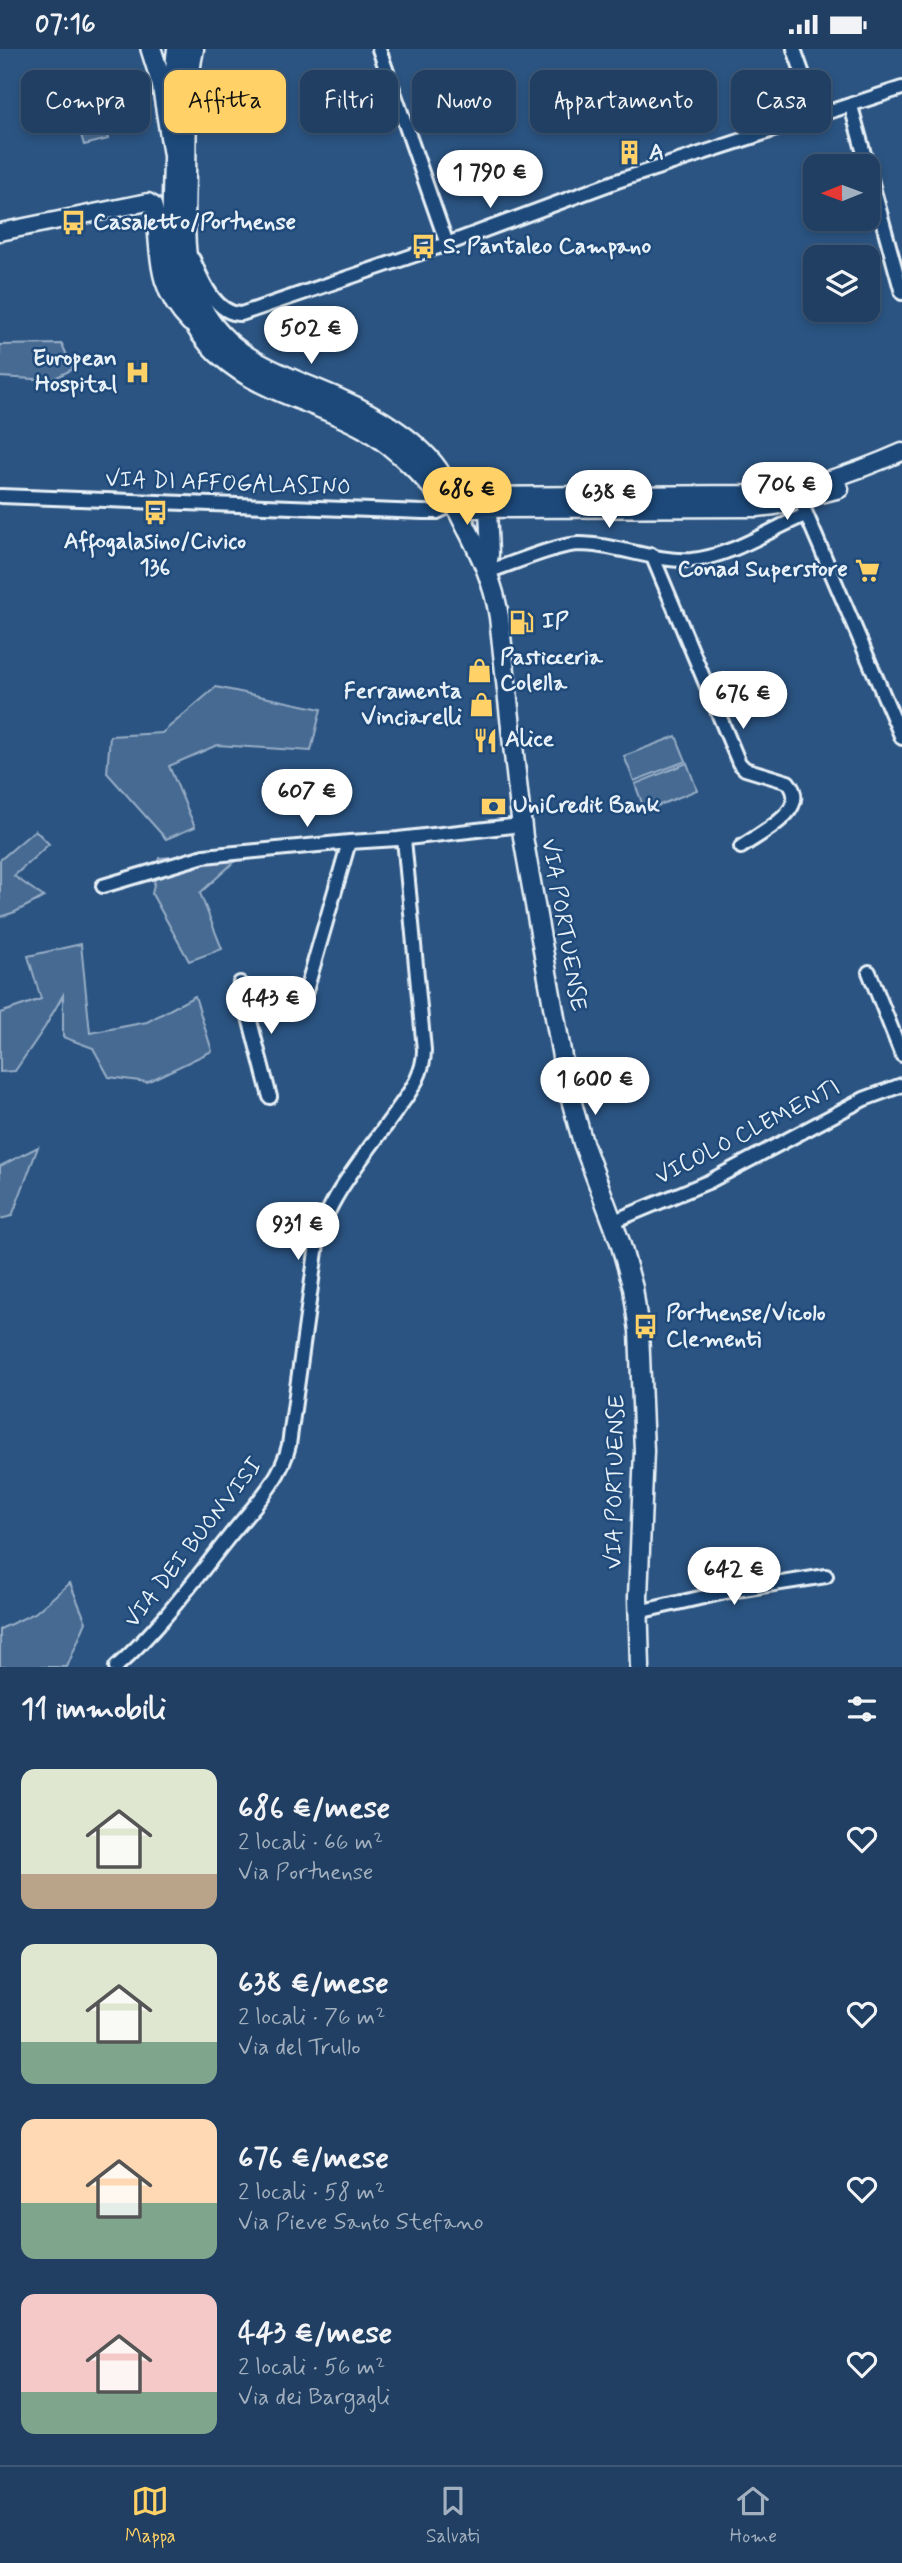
<!DOCTYPE html>
<html lang="it">
<head>
<meta charset="utf-8">
<style>
  body { margin:0; font-family:Mynerve,sans-serif; background:#284668; color:#f1f3f6; height:100vh; display:flex; flex-direction:column; font-size:26px; white-space:nowrap }
  * { box-sizing:border-box; margin:0 }
  p { font-size:23px; color:#a2afbe }
  .icon { flex:none; width:38px; height:38px; fill:none; stroke:currentColor; stroke-width:2; stroke-linecap:round; stroke-linejoin:round }
  .map { position:relative; height:1618px; overflow:hidden }
  .drawer { display:flex; flex-direction:column; background:#203f62; flex:1 }
  .drawer>* { flex:none }
  .top-card { position:absolute; left:21px; top:21px; width:861px; height:63px; display:flex; gap:14px }
  .needle { width:46px; rotate:269deg }
  .controls { position:absolute; left:803px; top:105px; display:grid; gap:14px }
  .controls a { display:grid; place-items:center; width:77px; height:77px; border-radius:14px; background:#203f62; box-shadow:0 4px 10px #0003,0 0 0 2px #3d5877; font-size:35px }
  .price { position:absolute; translate:-50% -60px; padding:0 16px; border-radius:24px; background:#fff; color:#222; font-size:23px; line-height:46px; filter:drop-shadow(0 2px 4px #0008) }
  .price::after { content:''; position:absolute; left:50%; top:42px; width:21px; height:16px; margin-left:-10px; background:inherit; clip-path:polygon(0 0,100% 0,50% 100%) }
  .price.current { background:#ffd166; color:#111 }
  ul { padding:0; list-style:none }
  li { display:flex; align-items:center; gap:21px; height:175px; padding:0 21px }
  li span { display:grid; place-items:center; flex:none; width:196px; height:140px; border-radius:14px; color:#555 }
  li>.icon { margin-inline-start:auto }
  span .icon { width:84px; height:84px; fill:#fffc; stroke-width:1 }
  li b { font-size:30px }
  h2 { display:flex; justify-content:space-between; align-items:center; height:84px; padding:0 21px; font-size:30px }
  .tag { padding:0 24px; border-radius:14px; background:#203f62; box-shadow:0 4px 10px #0003,0 0 0 2px #3d5877; font-size:24px; line-height:63px }
  .tag.current { background:#ffd166; color:#111 }
  .status { display:flex; justify-content:space-between; align-items:center; height:49px; padding:0 35px; background:#203f62; direction:ltr }
  .status svg { height:19px; fill:currentColor }
  .menu { display:flex; justify-content:space-around; align-items:center; height:98px; border-top:2px solid #3d5877; background:#203f62; font-size:19px; color:#a2afbe }
  .menu a { display:grid; justify-items:center; gap:4px }
  .menu .current { color:#ffd166 }
  .map>svg:first-child { display:block }
</style>
</head>
<body>
<div class="status"><b>07:16</b><svg viewBox="0 0 49 12"><path d="M0 12V9h3v3zM5 12V6h3v6zM10 12V3h3v9zM15 12V0h3v12zM26 1h20v11H26zM47 4h2v5h-2z"/></svg></div>
<div class="map">
<svg width="902" height="1618" viewBox="0 0 902 1618">
  <rect width="100%" height="100%" fill="#2b5482"/>
  <filter id="ink" filterUnits="userSpaceOnUse"><feTurbulence type="fractalNoise" baseFrequency=".0143" numOctaves="2"/><feDisplacementMap in="SourceGraphic" scale="14" xChannelSelector="R" yChannelSelector="G"/><feConvolveMatrix kernelMatrix="1 2 1 2 8 2 1 2 1" color-interpolation-filters="sRGB"/></filter>
  <g filter="url(#ink)">
    <path fill="#476b93" stroke="#98aec6" stroke-width="2" d="M 95,45 L 108,90 L 84,96 L 71,52 Z
      M 62,295 L 73,320 L 51,331 L 0,328 L 0,296 Z
      M 216,638 L 321,660 L 311,702 L 217,696 L 169,717 L 195,778 L 166,790 L 107,724 L 110,687 L 162,684 Z
      M 676,687 L 686,712 L 634,732 L 624,707 Z
      M 687,714 L 697,741 L 645,762 L 635,735 Z
      M 35,781 L 49,795 L 14,827 L 44,848 L 15,863 L 0,868 L 0,811 Z
      M 244,804 L 200,844 L 222,900 L 189,912 L 152,845 L 159,809 Z
      M 81,895 L 90,984 L 147,973 L 195,947 L 212,1002 L 147,1033 L 109,1028 L 93,999 L 63,988 L 63,946 L 45,978 L 15,1022 L 0,1023 L 0,964 L 41,950 L 28,907 Z
      M 38,1098 L 12,1167 L 0,1170 L 0,1117 Z
      M 70,1534 L 86,1573 L 67,1618 L 0,1618 L 0,1580 L 35,1564 Z"/>
    <g fill="none" stroke-linecap="round" stroke-linejoin="round">
      <defs>
        <path id="minor" d="M 379,0 L 447,195
          M 794,0 L 818,68
          M 851,57 L 902,244
          M 193,210 C 202,231 215,265 241,265 L 447,195 L 617,132 L 902,39
          M 0,447 L 423,463 L 437,463 L 454,455
          M 804,460 L 902,689
          M 652,506 L 739,714 L 745,720 L 788,733 C 812,761 760,784 741,798
          M 487,523 C 512,515 555,496 579,495 C 617,495 653,513 691,511 C 730,508 769,481 805,466
          M 103,837 L 204,807 L 349,793 L 398,790 L 521,776
          M 869,923 L 902,1006
          M 240,934 L 270,1048
          M 248,963 L 306,942 L 349,793
          M 614,1172 L 708,1133 L 864,1050 L 902,1036
          M 638,1563 L 730,1542 L 826,1527
          M 116,1618 C 159,1580 193,1533 228,1489 C 250,1461 281,1432 289,1396 L 317,1195 C 325,1151 369,1101 395,1064 C 409,1044 424,1026 424,1001 L 404,790"/>
        <path id="tertiary" d="M 0,183 L 148,153 L 153,156 L 155,163 C 160,207 155,239 190,274
          M 446,430 L 461,444 L 477,447 L 750,445 C 805,441 852,425 902,403
          M 454,455 L 470,460 L 757,459 L 774,457 L 840,440
          M 487,523 L 490,505 L 488,460"/>
        <path id="secondary" d="M 177,0 C 172,37 174,74 173,112 C 171,193 162,271 240,322 C 278,347 325,357 365,380 C 383,391 400,405 415,420 C 428,433 437,447 454,455
          M 194,0 C 185,41 187,85 186,127 C 185,172 181,217 202,258 C 229,312 289,327 340,350 C 374,365 422,393 441,425 C 450,440 455,458 464,474 C 480,504 494,534 499,568 L 523,788 L 567,1036 L 583,1094 L 620,1193 L 633,1239 L 639,1282 L 644,1402 L 638,1548 L 640,1618"/>
        <path id="primary" d="M 151,0 L 162,35 L 173,103"/>
      </defs>
      <use href="#minor" stroke="#e8f1f8" stroke-width="18"/>
      <use href="#tertiary" stroke="#e8f1f8" stroke-width="21"/>
      <use href="#secondary" stroke="#e8f1f8" stroke-width="23"/>
      <use href="#primary" stroke="#e8f1f8" stroke-width="24"/>
      <use href="#minor" stroke="#1f4a7a" stroke-width="12"/>
      <use href="#tertiary" stroke="#1f4a7a" stroke-width="16"/>
      <use href="#secondary" stroke="#1f4a7a" stroke-width="18"/>
      <use href="#primary" stroke="#1f4a7a" stroke-width="19"/>
    </g>
  </g>
  <defs>
    <symbol id="building-bare" viewBox="-9 -9 18 18"><path d="M-4-6H4V6H1V3H-1V6H-4ZM-2.5-4.3h1.7v1.8h-1.7ZM.8-4.3h1.7v1.8H.8ZM-2.5-1h1.7V.8h-1.7ZM.8-1h1.7V.8H.8Z" fill="#ffd166" stroke="#1f4a7a" stroke-width="2.5" paint-order="stroke"/></symbol>
    <symbol id="bus-bare" viewBox="-9 -9 18 18"><path d="M-5-6H5V4H4V6H2V4H-2V6H-4V4H-5ZM-3.5-4V0h7V-4ZM-3.5 1.2v1.5H-2V1.2ZM2 1.2v1.5H3.5V1.2Z" fill="#ffd166" stroke="#1f4a7a" stroke-width="2.5" paint-order="stroke"/></symbol>
    <symbol id="hospital-bare" viewBox="-9 -9 18 18"><path d="M-5-5h3v3.5h4V-5h3V5h-3V1.5h-4V5h-3Z" fill="#ffd166" stroke="#1f4a7a" stroke-width="2.5" paint-order="stroke"/></symbol>
    <symbol id="supermarket-bare" viewBox="-9 -9 18 18"><path d="M-6-5.5h2.5l.6 2H6L4.5 2H-2.5L-4.4-4H-6ZM-1.5 3.2a1.3 1.3 0 1 0 .1 0ZM3 3.2a1.3 1.3 0 1 0 .1 0Z" fill="#ffd166" stroke="#1f4a7a" stroke-width="2.5" paint-order="stroke"/></symbol>
    <symbol id="fuel-bare" viewBox="-9 -9 18 18"><path d="M-5.5-6h7V0h2V4h1.3V-2.5L3-4.5l.8-.8L6-3V5H2.5V1h-1V6h-7ZM-4.2-4.7v3.2H.2V-4.7Z" fill="#ffd166" stroke="#1f4a7a" stroke-width="2.5" paint-order="stroke"/></symbol>
    <symbol id="shop-bare" viewBox="-9 -9 18 18"><path d="M-5-2.5h2.3a2.7 3.5 0 0 1 5.4 0H5L5.5 6h-11ZM-1.5-2.5h3a1.5 2.3 0 0 0-3 0Z" fill="#ffd166" stroke="#1f4a7a" stroke-width="2.5" paint-order="stroke"/></symbol>
    <symbol id="restaurant-bare" viewBox="-9 -9 18 18"><path d="M-5-6h1v4h1v-4h1v4h1v-4h1v5L-1.5 .5V6h-2V.5L-5-1ZM5-6V6H3V1.5H1.5Q1.5-4 5-6Z" fill="#ffd166" stroke="#1f4a7a" stroke-width="2.5" paint-order="stroke"/></symbol>
    <symbol id="bank-bare" viewBox="-9 -9 18 18"><path d="M-6-4H6V4H-6ZM0-2.3a2.3 2.3 0 1 0 0 4.6a2.3 2.3 0 1 0 0-4.6Z" fill="#ffd166" stroke="#1f4a7a" stroke-width="2.5" paint-order="stroke"/></symbol>
  </defs>
  <g fill-rule="evenodd">
    <use href="#building-bare" x="612" y="86" width="35" height="35"/>
    <use href="#bus-bare" x="56" y="156" width="35" height="35"/>
    <use href="#bus-bare" x="406" y="180" width="35" height="35"/>
    <use href="#hospital-bare" x="120" y="306" width="35" height="35"/>
    <use href="#bus-bare" x="138" y="446" width="35" height="35"/>
    <use href="#supermarket-bare" x="850" y="504" width="35" height="35"/>
    <use href="#fuel-bare" x="504" y="556" width="35" height="35"/>
    <use href="#shop-bare" x="462" y="604" width="35" height="35"/>
    <use href="#shop-bare" x="464" y="638" width="35" height="35"/>
    <use href="#restaurant-bare" x="468" y="674" width="35" height="35"/>
    <use href="#bank-bare" x="476" y="740" width="35" height="35"/>
    <use href="#bus-bare" x="628" y="1260" width="35" height="35"/>
  </g>
  <g text-anchor="middle" dominant-baseline="central" stroke-width="5" stroke-linejoin="round" paint-order="stroke">
    <g font-size="23" font-weight="bold" fill="#e8f1f8" stroke="#1f4a7a" text-anchor="start">
      <text x="649" y="104">A</text>
      <text x="93" y="174">Casaletto/Portuense</text>
      <text x="443" y="198">S. Pantaleo Campano</text>
      <text x="117" y="310" text-anchor="end">European<tspan x="117" dy="26">Hospital</tspan></text>
      <text x="155" y="493" text-anchor="middle">Affogalasino/Civico<tspan x="155" dy="26">136</tspan></text>
      <text x="848" y="521" text-anchor="end">Conad Superstore</text>
      <text x="542" y="573">IP</text>
      <text x="500" y="609">Pasticceria<tspan x="500" dy="26">Colella</tspan></text>
      <text x="462" y="643" text-anchor="end">Ferramenta<tspan x="462" dy="26">Vinciarelli</tspan></text>
      <text x="505" y="691">Alice</text>
      <text x="513" y="757">UniCredit Bank</text>
      <text x="666" y="1265">Portuense/Vicolo<tspan x="666" dy="26">Clementi</tspan></text>
    </g>
    <g font-size="23" fill="#e8f1f8" stroke="#1f4a7a">
      <text transform="translate(228 435) rotate(2)">VIA DI AFFOGALASINO</text>
      <text transform="translate(563 876) rotate(80)">VIA PORTUENSE</text>
      <text transform="translate(748 1084) rotate(-27)">VICOLO CLEMENTI</text>
      <text transform="translate(616 1433) rotate(-89)">VIA PORTUENSE</text>
      <text transform="translate(194 1494) rotate(-52)">VIA DEI BUONVISI</text>
    </g>
  </g>
</svg>
<div class="controls">
<a><svg class="needle" viewBox="-14 -14 28 28"><path d="M0-13l5 13h-10z" fill="#e53935"/><path d="M0 13l5-13h-10z" fill="#a2afbe"/></svg></a>
<a><svg class="icon" aria-label="layers" viewBox="0 0 24 24"><path d="M12 4l9 5-9 5-9-5zM3 14l9 5 9-5"/></svg></a>
</div>
<b class="price" style="left:490px;top:161px">1 790 €</b>
<b class="price" style="left:311px;top:317px">502 €</b>
<b class="price" style="left:787px;top:473px">706 €</b>
<b class="price current" style="left:467px;top:478px">686 €</b>
<b class="price" style="left:609px;top:481px">638 €</b>
<b class="price" style="left:743px;top:682px">676 €</b>
<b class="price" style="left:307px;top:780px">607 €</b>
<b class="price" style="left:271px;top:987px">443 €</b>
<b class="price" style="left:595px;top:1068px">1 600 €</b>
<b class="price" style="left:298px;top:1213px">931 €</b>
<b class="price" style="left:734px;top:1558px">642 €</b>
<div class="top-card">
<a class="tag">Compra</a>
<a class="tag current">Affitta</a>
<a class="tag">Filtri</a>
<a class="tag">Nuovo</a>
<a class="tag">Appartamento</a>
<a class="tag">Casa</a>
</div>
</div>
<section class="drawer">
<h2>11 immobili<svg class="icon" aria-label="filters" viewBox="0 0 24 24"><path d="M4 7h16M4 17h16"/><circle cx="9" cy="7" r="2"/><circle cx="15" cy="17" r="2"/></svg></h2>
<ul>
<li><span style="background:linear-gradient(#dfe7d0 75%,#b9a48a 0)"><svg class="icon" aria-label="home" viewBox="0 0 24 24"><path d="M3 11l9-7 9 7M6 9v11h12V9"/></svg></span><div><b>686 €/mese</b><p>2 locali · 66 m²</p><p>Via Portuense</p></div><svg class="icon" aria-label="heart" viewBox="0 0 24 24"><path d="M12 20l-8-8c-3-5 5-10 8-4 3-6 11-1 8 4z"/></svg></li>
<li><span style="background:linear-gradient(#dfe7d0 70%,#7fa58c 0)"><svg class="icon" aria-label="home" viewBox="0 0 24 24"><path d="M3 11l9-7 9 7M6 9v11h12V9"/></svg></span><div><b>638 €/mese</b><p>2 locali · 76 m²</p><p>Via del Trullo</p></div><svg class="icon" aria-label="heart" viewBox="0 0 24 24"><path d="M12 20l-8-8c-3-5 5-10 8-4 3-6 11-1 8 4z"/></svg></li>
<li><span style="background:linear-gradient(#ffd9b3 60%,#7fa58c 0)"><svg class="icon" aria-label="home" viewBox="0 0 24 24"><path d="M3 11l9-7 9 7M6 9v11h12V9"/></svg></span><div><b>676 €/mese</b><p>2 locali · 58 m²</p><p>Via Pieve Santo Stefano</p></div><svg class="icon" aria-label="heart" viewBox="0 0 24 24"><path d="M12 20l-8-8c-3-5 5-10 8-4 3-6 11-1 8 4z"/></svg></li>
<li><span style="background:linear-gradient(#f6c9c9 70%,#7fa58c 0)"><svg class="icon" aria-label="home" viewBox="0 0 24 24"><path d="M3 11l9-7 9 7M6 9v11h12V9"/></svg></span><div><b>443 €/mese</b><p>2 locali · 56 m²</p><p>Via dei Bargagli</p></div><svg class="icon" aria-label="heart" viewBox="0 0 24 24"><path d="M12 20l-8-8c-3-5 5-10 8-4 3-6 11-1 8 4z"/></svg></li>
</ul>
</section>
<nav class="menu">
<a class="current"><svg class="icon" aria-label="map" viewBox="0 0 24 24"><path d="M3 6l6-2 6 2 6-2v14l-6 2-6-2-6 2zM9 4v14M15 6v14"/></svg>Mappa</a>
<a><svg class="icon" aria-label="saved" viewBox="0 0 24 24"><path d="M7 4h10v16l-5-4-5 4z"/></svg>Salvati</a>
<a><svg class="icon" aria-label="home" viewBox="0 0 24 24"><path d="M3 11l9-7 9 7M6 9v11h12V9"/></svg>Home</a>
</nav>
</body>
</html>
